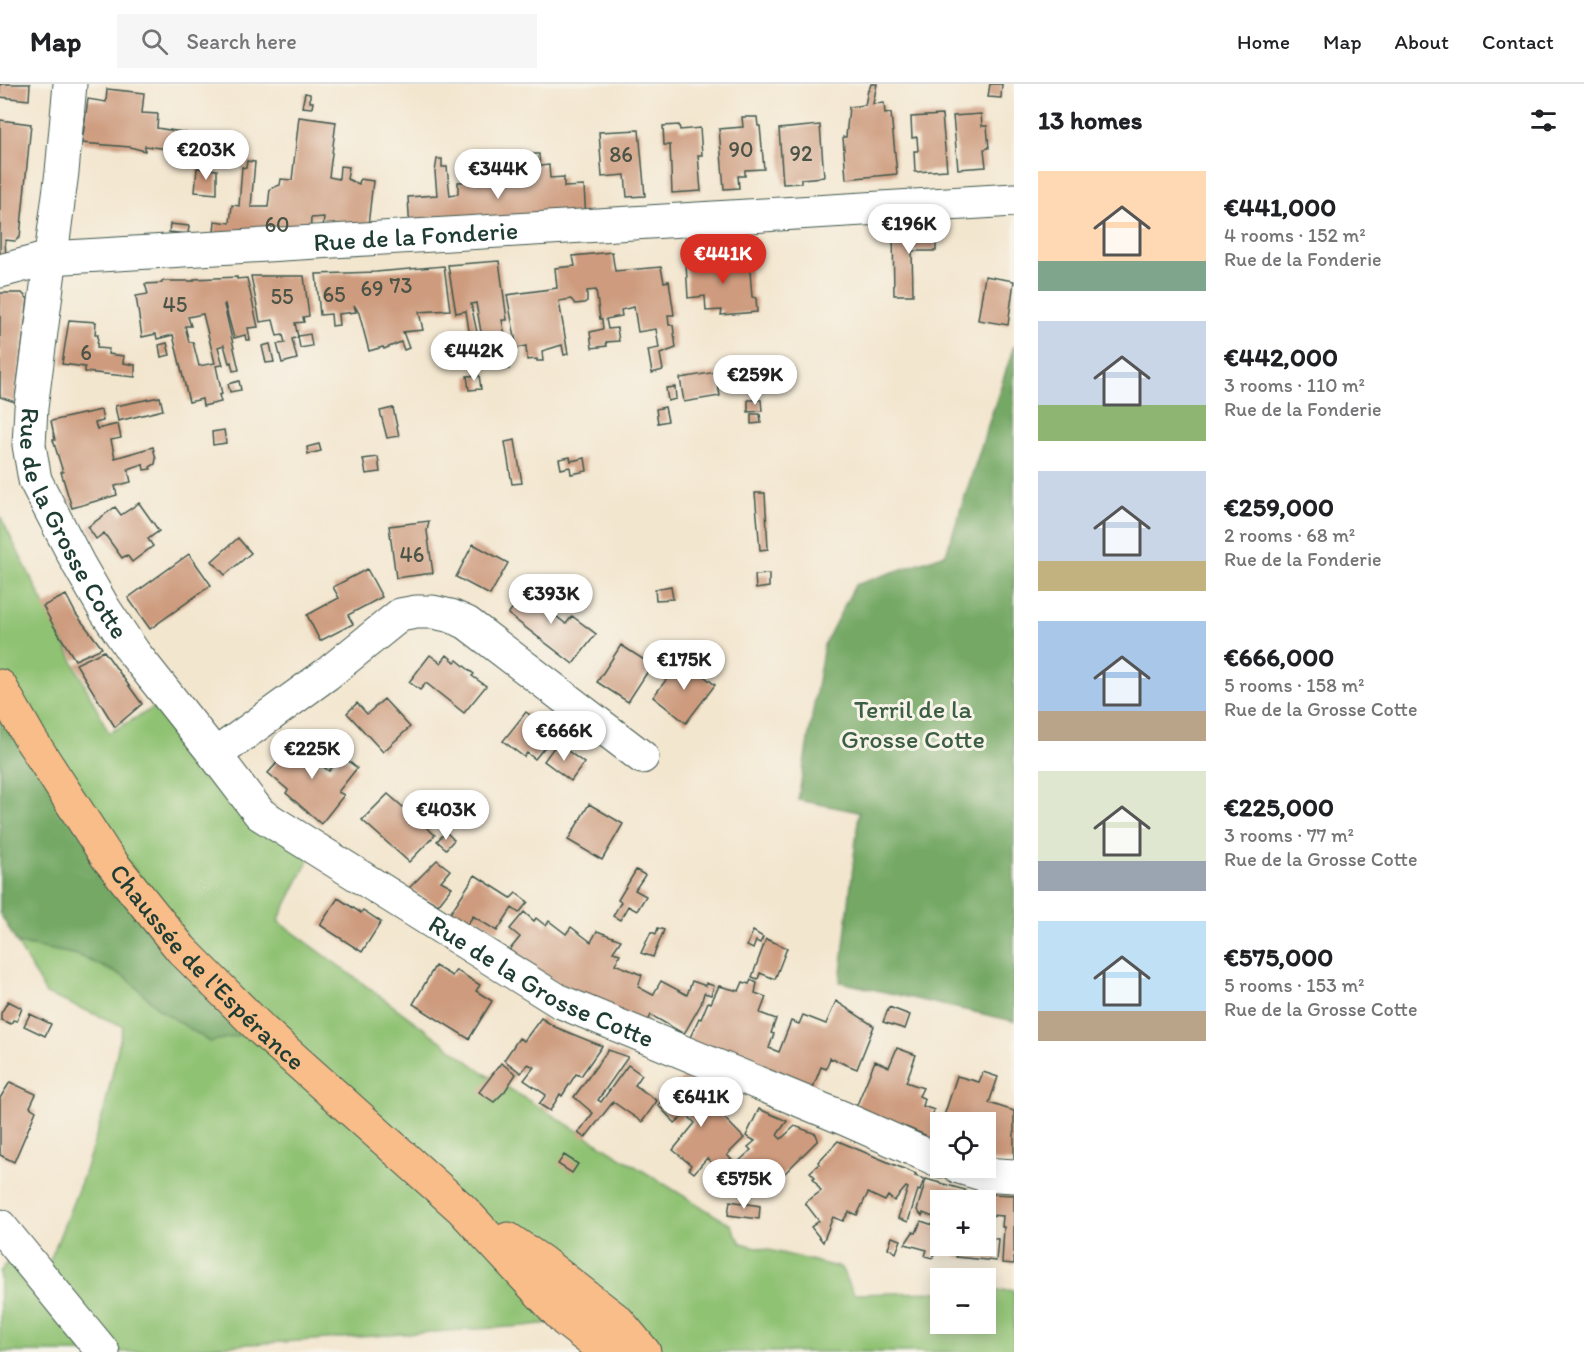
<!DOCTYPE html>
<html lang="en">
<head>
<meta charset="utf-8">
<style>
  body { margin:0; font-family:Itim,sans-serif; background:#f6f6f6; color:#202124; height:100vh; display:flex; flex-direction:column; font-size:22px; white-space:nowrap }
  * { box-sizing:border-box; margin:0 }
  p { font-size:20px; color:#757577 }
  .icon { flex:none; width:33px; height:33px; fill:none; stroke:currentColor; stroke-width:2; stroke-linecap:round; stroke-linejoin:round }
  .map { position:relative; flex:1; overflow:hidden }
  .drawer { display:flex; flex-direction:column; background:#fff; width:570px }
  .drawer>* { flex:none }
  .fabs { position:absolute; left:930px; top:1028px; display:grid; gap:12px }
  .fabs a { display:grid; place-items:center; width:66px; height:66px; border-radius:0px; background:#fff; box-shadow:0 3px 15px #0003; font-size:30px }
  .price { position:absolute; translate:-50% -51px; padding:0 14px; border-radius:21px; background:#fff; color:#222; font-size:20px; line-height:39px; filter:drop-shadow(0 2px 3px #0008) }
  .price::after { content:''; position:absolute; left:50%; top:36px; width:18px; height:14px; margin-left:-9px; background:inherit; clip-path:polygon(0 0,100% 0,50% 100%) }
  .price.on { background:#d93025; color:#fff }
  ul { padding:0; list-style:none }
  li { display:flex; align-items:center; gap:18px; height:150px; padding:0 24px }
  li span { display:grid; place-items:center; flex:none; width:168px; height:120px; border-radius:0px; color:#555 }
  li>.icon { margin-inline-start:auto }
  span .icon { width:72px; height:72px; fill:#fffc; stroke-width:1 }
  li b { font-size:26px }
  h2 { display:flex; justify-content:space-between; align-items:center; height:72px; padding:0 24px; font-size:26px }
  header { display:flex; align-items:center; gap:36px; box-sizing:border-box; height:84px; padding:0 30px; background:#fff; border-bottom:2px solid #e0e0e0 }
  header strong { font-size:28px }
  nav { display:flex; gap:33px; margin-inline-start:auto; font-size:21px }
  .search { width:420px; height:54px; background:#f6f6f6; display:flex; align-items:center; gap:15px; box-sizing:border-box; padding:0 21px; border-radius:0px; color:#757577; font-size:22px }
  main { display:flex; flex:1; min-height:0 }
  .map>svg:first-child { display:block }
</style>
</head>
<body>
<header>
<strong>Map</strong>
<div class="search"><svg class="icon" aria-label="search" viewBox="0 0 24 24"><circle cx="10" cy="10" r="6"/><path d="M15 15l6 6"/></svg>Search here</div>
<nav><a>Home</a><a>Map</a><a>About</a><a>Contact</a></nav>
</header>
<main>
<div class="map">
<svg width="1014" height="1268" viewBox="0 0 1014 1268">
  <rect width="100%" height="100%" fill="#f7f3e8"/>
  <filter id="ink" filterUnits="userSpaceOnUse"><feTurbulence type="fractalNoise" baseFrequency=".0167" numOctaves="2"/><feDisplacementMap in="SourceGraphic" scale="12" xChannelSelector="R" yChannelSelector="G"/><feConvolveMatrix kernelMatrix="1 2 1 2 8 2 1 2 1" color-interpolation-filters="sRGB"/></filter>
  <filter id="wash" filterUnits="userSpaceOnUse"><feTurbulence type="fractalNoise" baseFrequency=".008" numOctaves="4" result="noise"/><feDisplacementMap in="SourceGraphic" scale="24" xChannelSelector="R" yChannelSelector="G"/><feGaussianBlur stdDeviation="1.35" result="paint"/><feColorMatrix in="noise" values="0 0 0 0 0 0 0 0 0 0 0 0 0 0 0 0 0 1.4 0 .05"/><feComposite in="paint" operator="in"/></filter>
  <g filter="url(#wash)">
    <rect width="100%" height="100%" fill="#f3e6cf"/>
    <path fill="#90c273" stroke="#588054" stroke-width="1.5" d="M 0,432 L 109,649 L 171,614 L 314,765 L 278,837 L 487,991 L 731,1141 L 741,1159 L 841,1184 L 854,1210 L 940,1208 L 940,1239 L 986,1239 L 986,1207 L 1014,1206 L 1014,1268 L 606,1268 L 566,1237 L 524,1242 L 131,1268 L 0,1268 L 0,1188 L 18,1164 L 43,1194 L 83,1093 L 104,1027 L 123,942 L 46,910 L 17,859 L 78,871 L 127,894 L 159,925 L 181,865 L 0,602 Z"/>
    <path fill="#74a865" stroke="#4a724c" stroke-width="1.5" d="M 1014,262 L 1014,937 L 840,898 L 859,728 L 798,716 L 824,561 L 855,501 L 946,470 Z
      M 0,602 L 31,656 L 262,946 L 210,958 L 159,925 L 127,894 L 78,871 L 17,859 L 0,829 Z"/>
    <g id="blocks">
      <path fill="#ce9b7e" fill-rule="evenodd" d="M 0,0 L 30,0 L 29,16 L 0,13 Z
        M 871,0 L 877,0 L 873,20 L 884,19 L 885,30 L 891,29 L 897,90 L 846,95 L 843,53 L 846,53 L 849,23 L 865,21 L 868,6 L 869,6 Z
        M 990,0 L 1002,0 L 1001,14 L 988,13 Z
        M 107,5 L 144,9 L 142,29 L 158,30 L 157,44 L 188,49 L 187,64 L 176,62 L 176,66 L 145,62 L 145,67 L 130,63 L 82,59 L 88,15 L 106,18 Z
        M 305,9 L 310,10 L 310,18 L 313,18 L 312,24 L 302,23 Z
        M 981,30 L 982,42 L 987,42 L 989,64 L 984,65 L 986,83 L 958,85 L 953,32 Z
        M 942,31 L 947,86 L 915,88 L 914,67 L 918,67 L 917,53 L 912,54 L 911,33 Z
        M 299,33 L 336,38 L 329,93 L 339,95 L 340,82 L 349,83 L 347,95 L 359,100 L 360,95 L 373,97 L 367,151 L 322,154 L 324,133 L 311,134 L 310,154 L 213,159 L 215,137 L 230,139 L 232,121 L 239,122 L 242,83 L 246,84 L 247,77 L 255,78 L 251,123 L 268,123 L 270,105 L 280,101 L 281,95 L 292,96 Z
        M 742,33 L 757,33 L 758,42 L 760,42 L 764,85 L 745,86 L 745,92 L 738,92 L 739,104 L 724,105 L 719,45 L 743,43 Z
        M 0,36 L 31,40 L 20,153 L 15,157 L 5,156 L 6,173 L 0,175 Z
        M 679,41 L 680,46 L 700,44 L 702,71 L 698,71 L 701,107 L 672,109 L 670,61 L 664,61 L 663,42 Z
        M 820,41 L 824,93 L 801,95 L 801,99 L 783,100 L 779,45 Z
        M 639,46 L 645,112 L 627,113 L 625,91 L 602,93 L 599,48 Z
        M 529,70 L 539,70 L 540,82 L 549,81 L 550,94 L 564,93 L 564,103 L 584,102 L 586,135 L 410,148 L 408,113 L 437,111 L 435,88 L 437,75 L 442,75 L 442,83 L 447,83 L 450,112 L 458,110 L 458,98 L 480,97 L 480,88 L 505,86 L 505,84 L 527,84 Z
        M 197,84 L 217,86 L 217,110 L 195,108 Z
        M 170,140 L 189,142 L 188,150 L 169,148 Z
        M 936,144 L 936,167 L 912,167 L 913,211 L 894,211 L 893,145 Z
        M 612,168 L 615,187 L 661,183 L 664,198 L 669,197 L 674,231 L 668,231 L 669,241 L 673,241 L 676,264 L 660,270 L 663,286 L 652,289 L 648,266 L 659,264 L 656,245 L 638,248 L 634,223 L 621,226 L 622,232 L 606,235 L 608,245 L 617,244 L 619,257 L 606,258 L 607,262 L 592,264 L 590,248 L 603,245 L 602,235 L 600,235 L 596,206 L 587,207 L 587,217 L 584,219 L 575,220 L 571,215 L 559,217 L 568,270 L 564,271 L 562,261 L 542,267 L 543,277 L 537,277 L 537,275 L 527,276 L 526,262 L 517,264 L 507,211 L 557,204 L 555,184 L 575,182 L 573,172 Z
        M 749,174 L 752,213 L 756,214 L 757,228 L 721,231 L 722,226 L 706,227 L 705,212 L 688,214 L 686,179 Z
        M 499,177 L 507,236 L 502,236 L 510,278 L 507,279 L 509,285 L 502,286 L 493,252 L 482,254 L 476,219 L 471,220 L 479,258 L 471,260 L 466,227 L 456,229 L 448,181 Z
        M 444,182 L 450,226 L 419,228 L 423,246 L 403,248 L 409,264 L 404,266 L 401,258 L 384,265 L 383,263 L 369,267 L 359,229 L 354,221 L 356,228 L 338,230 L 339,241 L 332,242 L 331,230 L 320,231 L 316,190 L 376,188 Z
        M 251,192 L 304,192 L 309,232 L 303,233 L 304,238 L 295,239 L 298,253 L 292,255 L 297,275 L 282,279 L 277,260 L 285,259 L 283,251 L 277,252 L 273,236 L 260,238 Z
        M 985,192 L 1014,197 L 1008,241 L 978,236 Z
        M 237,193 L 237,195 L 247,194 L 258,243 L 248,244 L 250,256 L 246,256 L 245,251 L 234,254 L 225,220 L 224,221 L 239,286 L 233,287 L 231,278 L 229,279 L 224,261 L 218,263 L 223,281 L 216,282 L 222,310 L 219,311 L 221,318 L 203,322 L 202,315 L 189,318 L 173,251 L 157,255 L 156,250 L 142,253 L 136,212 L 148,210 L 145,200 L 162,199 L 162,197 L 194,197 L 194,195 ZM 203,230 L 215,279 L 199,282 L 193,258 L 189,258 L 185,242 L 191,242 L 188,233 Z
        M 0,209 L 22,209 L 28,215 L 15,318 L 0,313 Z
        M 69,236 L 96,238 L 95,251 L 98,251 L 97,264 L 109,265 L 108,270 L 124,272 L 123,279 L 135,281 L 135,293 L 85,288 L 85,283 L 62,280 Z
        M 310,250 L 312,262 L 300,264 L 298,252 Z
        M 167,259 L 170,271 L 161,273 L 159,261 Z
        M 270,260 L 274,278 L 266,279 L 262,262 Z
        M 716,288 L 720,312 L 684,318 L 680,294 Z
        M 479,291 L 481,305 L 469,306 L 467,292 Z
        M 239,297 L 241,306 L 230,308 L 228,300 Z
        M 675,303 L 676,315 L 668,317 L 666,304 Z
        M 160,313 L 163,326 L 118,337 L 115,322 Z
        M 748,316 L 761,316 L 762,327 L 748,328 Z
        M 665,323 L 668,337 L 658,339 L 656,325 Z
        M 393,324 L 399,352 L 387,354 L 380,327 Z
        M 101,326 L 103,337 L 95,339 L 97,345 L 118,340 L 121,354 L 111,356 L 115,374 L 153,363 L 156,375 L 155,380 L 150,383 L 151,385 L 144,386 L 143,380 L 128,385 L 131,398 L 115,402 L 117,411 L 72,424 L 61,388 L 63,388 L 53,356 L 55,356 L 51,337 Z
        M 751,330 L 760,330 L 761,339 L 751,340 Z
        M 224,346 L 226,359 L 213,361 L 212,348 Z
        M 515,356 L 522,399 L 512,400 L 505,358 Z
        M 319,360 L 321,367 L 308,370 L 307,363 Z
        M 378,373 L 380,388 L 366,390 L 363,375 Z
        M 570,373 L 571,377 L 585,374 L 587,387 L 571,390 L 570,383 L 561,385 L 559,375 Z
        M 755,409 L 765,409 L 768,465 L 760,466 Z
        M 139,419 L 159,447 L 148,455 L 153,462 L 132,478 L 127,471 L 122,474 L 104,449 L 96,455 L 88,443 L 115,423 L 121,431 Z
        M 429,437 L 427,447 L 433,489 L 396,494 L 389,442 Z
        M 238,454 L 251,469 L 225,491 L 212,477 Z
        M 473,460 L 508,479 L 490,511 L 456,493 Z
        M 189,470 L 211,501 L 150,545 L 128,514 Z
        M 367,485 L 382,513 L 348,531 L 353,540 L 320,557 L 307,531 L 339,514 L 333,503 Z
        M 769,490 L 769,503 L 756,505 L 755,491 Z
        M 531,499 L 554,516 L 547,525 L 566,540 L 572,532 L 596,550 L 573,580 L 508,530 Z
        M 671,502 L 673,515 L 656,516 L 655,505 Z
        M 66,511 L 76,530 L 102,564 L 75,576 L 53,541 L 43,522 Z
        M 621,561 L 652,581 L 628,618 L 597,598 Z
        M 104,567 L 142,620 L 115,643 L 76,580 Z
        M 430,571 L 441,579 L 447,571 L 455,578 L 457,576 L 474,590 L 472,592 L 486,602 L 464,629 L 426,599 L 420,606 L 409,598 Z
        M 682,575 L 715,601 L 686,639 L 653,613 Z
        M 384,615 L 410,643 L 383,668 L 347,629 L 357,619 L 367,630 Z
        M 526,628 L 546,643 L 543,647 L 552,654 L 535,675 L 527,669 L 524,673 L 503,657 Z
        M 298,655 L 318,672 L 314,676 L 329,687 L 342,672 L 357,684 L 338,708 L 344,711 L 321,740 L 286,709 L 288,706 L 268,689 Z
        M 557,659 L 584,679 L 571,697 L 544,677 Z
        M 388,710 L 435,751 L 409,778 L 362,736 Z
        M 589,720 L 623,740 L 602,776 L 568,756 Z
        M 446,748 L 454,756 L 446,765 L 437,757 Z
        M 437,776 L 450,786 L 441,797 L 452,803 L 438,821 L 409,804 Z
        M 636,786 L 645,791 L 635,806 L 646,812 L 637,827 L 628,822 L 620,836 L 613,832 L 621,818 L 618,816 Z
        M 475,791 L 511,814 L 516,809 L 528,818 L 519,829 L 512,824 L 497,847 L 473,832 L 467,841 L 449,831 Z
        M 338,814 L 361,829 L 363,826 L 381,838 L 362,868 L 320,841 Z
        M 524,828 L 534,837 L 536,834 L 546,842 L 549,837 L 566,850 L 571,843 L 591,858 L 597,847 L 621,856 L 613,868 L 620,870 L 615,880 L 642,891 L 638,903 L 653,911 L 661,897 L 687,911 L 692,897 L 706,902 L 706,899 L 714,902 L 711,911 L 704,909 L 701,920 L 684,950 L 651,931 L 644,945 L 613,931 L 507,869 L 520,853 L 510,845 Z
        M 658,844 L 664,846 L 653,873 L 641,869 L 651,848 L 656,850 Z
        M 753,847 L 763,853 L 760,859 L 756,857 L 753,865 L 747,862 Z
        M 766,855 L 787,864 L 775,895 L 760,889 L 758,895 L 752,893 Z
        M 435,882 L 452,892 L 456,886 L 480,901 L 476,907 L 492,917 L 469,955 L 413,920 Z
        M 751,896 L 757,899 L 755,909 L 766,913 L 760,929 L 776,935 L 771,949 L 774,950 L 769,964 L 779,968 L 791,937 L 799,940 L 803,931 L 826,940 L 836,917 L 874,942 L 857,985 L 830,974 L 826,985 L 821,983 L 810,1011 L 687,960 L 699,934 L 701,935 L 708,918 L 711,919 L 719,902 L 739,907 L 743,898 L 749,900 Z
        M 8,917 L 22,924 L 17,937 L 13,936 L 11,940 L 1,936 L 1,929 Z
        M 889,923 L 910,931 L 905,945 L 883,938 Z
        M 30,930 L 51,940 L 45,952 L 24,942 Z
        M 541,934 L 555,943 L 602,962 L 581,992 L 576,990 L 562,1012 L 560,1010 L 550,1027 L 539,1020 L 546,1011 L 524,996 L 534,983 L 528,980 L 521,989 L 504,976 L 519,954 L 524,957 Z
        M 897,964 L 916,971 L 906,998 L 923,1004 L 919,1012 L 925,1015 L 923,1022 L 934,1026 L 932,1032 L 943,1035 L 957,992 L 979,998 L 983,988 L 998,993 L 989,1019 L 1014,1027 L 1014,1078 L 986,1077 L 986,1038 L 940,1038 L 940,1064 L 921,1056 L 925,1051 L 906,1043 L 903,1049 L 854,1028 L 875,977 L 889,983 Z
        M 608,966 L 628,973 L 598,1016 L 601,1018 L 628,981 L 642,991 L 635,1001 L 657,1017 L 642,1038 L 613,1018 L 585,1054 L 578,1049 L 593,1029 L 574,1013 Z
        M 501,979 L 516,990 L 505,1007 L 494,1018 L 479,1008 Z
        M 684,993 L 744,1054 L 727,1071 L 734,1078 L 722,1090 L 707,1074 L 694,1089 L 689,1085 L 691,1081 L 673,1066 L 695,1039 L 686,1030 L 675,1039 L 658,1021 Z
        M 10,998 L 36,1010 L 30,1023 L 36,1027 L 14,1078 L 0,1071 L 0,1014 Z
        M 759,1025 L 787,1037 L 777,1051 L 781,1055 L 795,1042 L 816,1050 L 818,1056 L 767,1107 L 749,1089 L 747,1092 L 736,1080 L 751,1066 L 748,1063 L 755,1057 L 746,1052 Z
        M 838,1057 L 916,1090 L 915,1092 L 924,1095 L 920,1107 L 918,1106 L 908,1138 L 898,1134 L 908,1104 L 906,1103 L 894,1117 L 888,1112 L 885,1117 L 868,1109 L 857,1131 L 849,1128 L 843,1137 L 833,1133 L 823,1158 L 811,1143 L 819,1137 L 805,1119 L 821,1107 L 813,1094 L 815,1093 L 810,1088 L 819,1080 L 818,1078 Z
        M 564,1071 L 578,1080 L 572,1089 L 558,1080 Z
        M 926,1095 L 965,1106 L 964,1109 L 977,1109 L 977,1116 L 940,1116 L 940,1156 L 938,1155 L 933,1174 L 925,1172 L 927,1166 L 905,1160 L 913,1148 L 916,1149 L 921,1137 L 936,1142 L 938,1135 L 923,1129 L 922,1132 L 917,1126 Z
        M 990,1110 L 1014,1111 L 1014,1180 L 1002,1179 L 1004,1143 L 1002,1143 L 1003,1132 L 990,1131 Z
        M 730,1117 L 760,1122 L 759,1135 L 728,1131 Z
        M 892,1153 L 901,1156 L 896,1169 L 888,1164 Z
        M 986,1154 L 998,1155 L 996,1177 L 956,1173 L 956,1163 L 961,1163 L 961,1161 L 986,1161 Z"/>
    </g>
  </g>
  <g filter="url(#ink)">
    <use href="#blocks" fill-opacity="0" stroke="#3f564b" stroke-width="1.5"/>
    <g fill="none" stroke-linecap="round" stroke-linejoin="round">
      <defs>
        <g id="minor">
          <path id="s1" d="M 70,0 L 62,88 L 31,324 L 29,361 L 35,396 L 79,481 L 105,526 L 134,569 L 215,671 L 260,730 L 559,917 L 843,1034 L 940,1077"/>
          <path id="s2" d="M 0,187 L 50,174 L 1014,116"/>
          <path d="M 215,671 L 327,590 L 400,531 L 416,528 L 433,528 L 451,532 L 467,539 L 642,673"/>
          <path d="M 959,1083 L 982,1090 L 1014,1092"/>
          <path d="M 0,1142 L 103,1268"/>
        </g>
        <g id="major">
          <path id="s3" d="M 0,602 L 31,656 L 107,773 L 181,865 L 262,946 L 462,1125 L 566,1237 L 606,1268"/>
          <path d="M 508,1155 L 542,1178 L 618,1237 L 644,1268"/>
        </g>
      </defs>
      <use href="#minor" stroke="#3f564b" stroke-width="35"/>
      <use href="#major" stroke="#3f564b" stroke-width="35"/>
      <use href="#minor" stroke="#fff" stroke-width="33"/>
      <use href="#major" stroke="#f8bd89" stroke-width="33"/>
    </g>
  </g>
  <g text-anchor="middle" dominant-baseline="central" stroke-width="6" stroke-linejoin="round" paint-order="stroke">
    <g font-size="22" fill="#4b5446">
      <text x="741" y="65">90</text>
      <text x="801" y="69">92</text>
      <text x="621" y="70">86</text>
      <text x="277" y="140">60</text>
      <text x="401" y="201">73</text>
      <text x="372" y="204">69</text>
      <text x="334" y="210">65</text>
      <text x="282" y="212">55</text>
      <text x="175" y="220">45</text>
      <text x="86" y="268">6</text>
      <text x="412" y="470">46</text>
    </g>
    <g font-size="26" fill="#1f3d34" stroke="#f7f3e8">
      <text stroke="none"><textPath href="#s2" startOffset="418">Rue de la Fonderie</textPath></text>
      <text stroke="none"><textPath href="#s1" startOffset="452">Rue de la Grosse Cotte</textPath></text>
      <text stroke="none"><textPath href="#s3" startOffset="351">Chaussée de l'Espérance</textPath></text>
      <text stroke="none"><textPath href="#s1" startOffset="1131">Rue de la Grosse Cotte</textPath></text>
    </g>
    <g font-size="26" fill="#3b5e44" stroke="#f7f3e8">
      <text x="913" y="625">Terril de la<tspan x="913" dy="30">Grosse Cotte</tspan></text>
    </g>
  </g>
</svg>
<div class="fabs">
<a><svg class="icon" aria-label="locate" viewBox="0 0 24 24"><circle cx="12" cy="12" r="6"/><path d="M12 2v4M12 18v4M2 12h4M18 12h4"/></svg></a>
<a>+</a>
<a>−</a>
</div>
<b class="price" style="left:206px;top:97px">€203K</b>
<b class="price" style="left:498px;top:116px">€344K</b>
<b class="price" style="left:909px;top:171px">€196K</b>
<b class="price on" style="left:723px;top:201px">€441K</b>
<b class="price" style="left:474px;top:298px">€442K</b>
<b class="price" style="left:755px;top:322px">€259K</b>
<b class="price" style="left:551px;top:541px">€393K</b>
<b class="price" style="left:684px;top:607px">€175K</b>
<b class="price" style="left:564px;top:678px">€666K</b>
<b class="price" style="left:312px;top:696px">€225K</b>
<b class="price" style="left:446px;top:757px">€403K</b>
<b class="price" style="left:701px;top:1044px">€641K</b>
<b class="price" style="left:744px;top:1126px">€575K</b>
</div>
<section class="drawer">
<h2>13 homes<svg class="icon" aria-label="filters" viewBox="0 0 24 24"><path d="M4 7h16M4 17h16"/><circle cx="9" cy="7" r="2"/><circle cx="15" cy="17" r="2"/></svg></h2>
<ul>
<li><span style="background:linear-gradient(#ffd9b3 75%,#7fa58c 0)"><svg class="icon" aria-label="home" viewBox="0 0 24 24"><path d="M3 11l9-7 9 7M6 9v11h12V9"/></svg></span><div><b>€441,000</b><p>4 rooms · 152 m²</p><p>Rue de la Fonderie</p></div></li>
<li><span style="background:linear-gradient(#c9d6e8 70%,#8fb573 0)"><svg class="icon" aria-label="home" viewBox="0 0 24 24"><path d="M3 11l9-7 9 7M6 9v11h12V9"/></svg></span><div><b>€442,000</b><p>3 rooms · 110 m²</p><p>Rue de la Fonderie</p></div></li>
<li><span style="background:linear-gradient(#c9d6e8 75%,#c2b280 0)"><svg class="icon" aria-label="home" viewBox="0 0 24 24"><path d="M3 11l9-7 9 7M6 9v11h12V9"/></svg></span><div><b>€259,000</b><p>2 rooms · 68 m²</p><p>Rue de la Fonderie</p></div></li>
<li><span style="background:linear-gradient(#a9c7e8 75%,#b9a48a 0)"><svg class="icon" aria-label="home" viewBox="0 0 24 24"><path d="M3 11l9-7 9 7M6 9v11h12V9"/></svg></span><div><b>€666,000</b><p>5 rooms · 158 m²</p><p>Rue de la Grosse Cotte</p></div></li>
<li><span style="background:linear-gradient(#dfe7d0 75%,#9aa5b1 0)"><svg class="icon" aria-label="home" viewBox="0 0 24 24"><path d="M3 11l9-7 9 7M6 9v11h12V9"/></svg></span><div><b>€225,000</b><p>3 rooms · 77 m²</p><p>Rue de la Grosse Cotte</p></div></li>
<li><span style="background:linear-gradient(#bfe0f5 75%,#b9a48a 0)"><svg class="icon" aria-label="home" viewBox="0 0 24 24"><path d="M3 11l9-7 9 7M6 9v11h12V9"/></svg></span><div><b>€575,000</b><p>5 rooms · 153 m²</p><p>Rue de la Grosse Cotte</p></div></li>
</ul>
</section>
</main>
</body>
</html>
